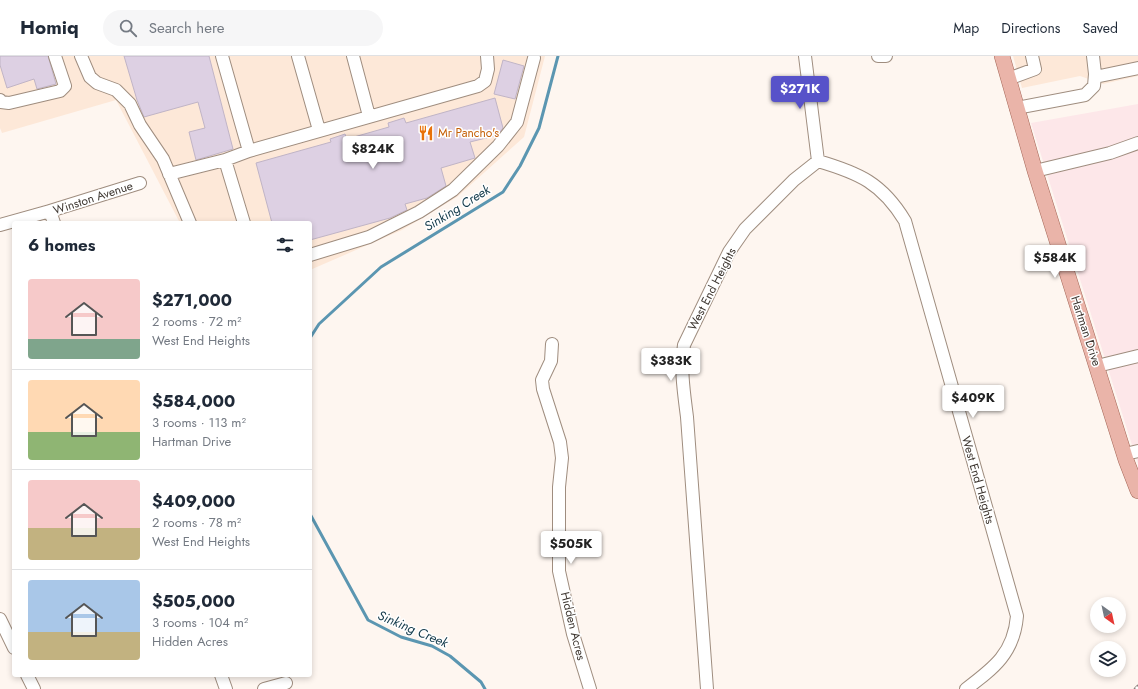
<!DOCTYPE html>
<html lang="en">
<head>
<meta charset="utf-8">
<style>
  body { margin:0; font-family:Jost,sans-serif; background:#f6f6f7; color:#1f2937; height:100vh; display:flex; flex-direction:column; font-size:15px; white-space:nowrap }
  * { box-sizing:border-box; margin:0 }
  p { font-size:13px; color:#747a83 }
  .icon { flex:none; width:22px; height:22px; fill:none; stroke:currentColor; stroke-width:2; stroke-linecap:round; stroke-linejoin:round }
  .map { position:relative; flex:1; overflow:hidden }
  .side { position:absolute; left:12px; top:165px; width:300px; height:456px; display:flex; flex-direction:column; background:#fff; border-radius:4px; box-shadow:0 2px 6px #0003 }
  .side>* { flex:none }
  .needle { width:26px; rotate:147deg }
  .tools { position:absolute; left:1090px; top:541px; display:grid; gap:8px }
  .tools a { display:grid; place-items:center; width:36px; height:36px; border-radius:50%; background:#fff; box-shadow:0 2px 6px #0003; font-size:20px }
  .price { position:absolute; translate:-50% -34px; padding:0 9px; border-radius:4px; background:#fff; color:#222; font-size:13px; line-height:26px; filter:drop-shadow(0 1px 2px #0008) }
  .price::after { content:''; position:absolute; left:50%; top:24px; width:12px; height:9px; margin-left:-6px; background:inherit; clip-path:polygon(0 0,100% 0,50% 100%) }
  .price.on { background:#5752c9; color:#fff }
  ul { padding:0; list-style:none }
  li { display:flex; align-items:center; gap:12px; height:100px; padding:0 16px }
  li+li { border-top:1px solid #e0e1e3 }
  li span { display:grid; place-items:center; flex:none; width:112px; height:80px; border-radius:4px; color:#555 }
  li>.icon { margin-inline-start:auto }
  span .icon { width:48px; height:48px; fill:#fffc; stroke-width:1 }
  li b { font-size:17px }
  h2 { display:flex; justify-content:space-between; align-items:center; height:48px; padding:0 16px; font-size:17px }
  header { display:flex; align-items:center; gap:24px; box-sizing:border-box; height:56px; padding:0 20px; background:#fff; border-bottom:1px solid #e0e1e3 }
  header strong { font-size:19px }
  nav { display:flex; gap:22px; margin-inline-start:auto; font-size:14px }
  .search { width:280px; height:36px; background:#f6f6f7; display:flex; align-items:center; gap:10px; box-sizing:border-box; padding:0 14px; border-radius:22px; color:#747a83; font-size:15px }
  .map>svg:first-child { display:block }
</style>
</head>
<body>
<header>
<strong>Homiq</strong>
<div class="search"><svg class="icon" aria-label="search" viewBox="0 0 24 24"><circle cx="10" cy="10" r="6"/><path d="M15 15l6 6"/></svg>Search here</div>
<nav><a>Map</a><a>Directions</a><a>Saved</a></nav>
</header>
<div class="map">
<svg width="1138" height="633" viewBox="0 0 1138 633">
  <rect width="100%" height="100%" fill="#fef6f0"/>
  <path fill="#fde8d8" d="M 0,0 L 545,0 L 524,81 L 457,141 L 402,174 L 310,214 L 310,167 L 180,167 L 116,44 L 2,77 L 0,72 Z
    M 1013,0 L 1138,0 L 1138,20 L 1103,28 L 1080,20 L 1022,32 Z"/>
  <path fill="#fde7e9" d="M 1138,48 L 1138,408 L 1031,67 Z"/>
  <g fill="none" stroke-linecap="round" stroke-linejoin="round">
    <path stroke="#5b96b1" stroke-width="3" d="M 310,282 L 319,268 L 381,211 L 503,136 L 520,110 L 539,72 L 558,0
      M 310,458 L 368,564 L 401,581 L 432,590 L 450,600 L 481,626 L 485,633"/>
  </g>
  <path fill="#ddd0e3" stroke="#c0b4c6" d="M 0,0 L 48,0 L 56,28 L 37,33 L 34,23 L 7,32 L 0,9 Z
    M 124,0 L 209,0 L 233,93 L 196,104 L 189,76 L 205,72 L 198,46 L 144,61 L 137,44 Z
    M 503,4 L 524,10 L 515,43 L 494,38 Z
    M 495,42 L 503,72 L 498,79 L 470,86 L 475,102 L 441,112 L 446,130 L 427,142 L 405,148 L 407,154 L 390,162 L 310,184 L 310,167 L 272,167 L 256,107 L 331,86 L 330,83 L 345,78 L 347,83 L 389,71 L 388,67 L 404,62 L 406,67 Z"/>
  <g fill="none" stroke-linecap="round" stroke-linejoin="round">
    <defs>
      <path id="minor" d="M 81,0 L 90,21 L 97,27 L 116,34 L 130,48 L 140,69 L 163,103 L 190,167
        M 222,0 L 249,95 L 478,30 L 485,25 L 488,13 L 487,0
        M 298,0 L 319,74
        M 353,0 L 369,60
        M 805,0 L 818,105
        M 878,0 L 886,0
        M 1095,21 L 1138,12
        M 1008,23 L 1035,13 L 1032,0
        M 0,44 L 1,46 L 9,47 L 60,35 L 65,30 L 55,0
        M 1016,52 L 1085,39 L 1094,30 L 1095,18 L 1093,0
        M 225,104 L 249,95
        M 1035,115 L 1110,97 L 1138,87
        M 169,118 L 225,104 L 244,167
        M 50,155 L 54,167
        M 0,169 L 50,155 L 140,127
        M 310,199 L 369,181 L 419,156 L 453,134 L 498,90 L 517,66 L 534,2
        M 552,288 L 551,305 L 542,324 L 543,333 L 560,386 L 562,402 L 559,431 L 559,515 L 573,578 L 590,633
        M 1097,310 L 1138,300
        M 1125,398 L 1138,395
        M 0,563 L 14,592
        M 27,619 L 34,633
        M 221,619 L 226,633
        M 264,633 L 286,627
        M 707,633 L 687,361 C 684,337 680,313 684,289 L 729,196 L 745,173 L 794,124 L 818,105 C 859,117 882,127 905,165 L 1017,560 C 1014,597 994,612 966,633"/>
      <path id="major" d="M 1002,0 L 1035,115 L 1126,404 L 1138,435"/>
    </defs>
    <use href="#minor" stroke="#9f8d7f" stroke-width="14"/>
    <use href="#major" stroke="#a56859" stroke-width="16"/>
    <use href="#minor" stroke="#fff" stroke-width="12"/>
    <use href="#major" stroke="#eab4a9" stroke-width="15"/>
    <defs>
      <path id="rail" d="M 1136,633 L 1138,631"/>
    </defs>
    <use href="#rail" stroke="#8a827c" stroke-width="4.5"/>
    <use href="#rail" stroke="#fff" stroke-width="3" stroke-dasharray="9" stroke-linecap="butt"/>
  </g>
  <defs>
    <symbol id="restaurant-bare" viewBox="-9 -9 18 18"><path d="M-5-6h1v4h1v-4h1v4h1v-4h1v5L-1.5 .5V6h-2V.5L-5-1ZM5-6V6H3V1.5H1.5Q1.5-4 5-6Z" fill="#e8710a" stroke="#fff" stroke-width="2.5" paint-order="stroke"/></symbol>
  </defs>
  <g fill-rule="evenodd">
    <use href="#restaurant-bare" x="415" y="66" width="22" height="22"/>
  </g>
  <g text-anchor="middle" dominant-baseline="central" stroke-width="3" stroke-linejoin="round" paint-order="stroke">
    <g font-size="12" fill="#c56008" stroke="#fff" text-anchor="start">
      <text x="438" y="77">Mr Pancho's</text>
    </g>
    <g font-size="12" fill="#3e3731" stroke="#fff">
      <text transform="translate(93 142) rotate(-18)">Winston Avenue</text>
      <text transform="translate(712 233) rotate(-63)">West End Heights</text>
      <text transform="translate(1086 275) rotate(72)">Hartman Drive</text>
      <text transform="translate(978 424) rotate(74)">West End Heights</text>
      <text transform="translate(573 570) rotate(76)">Hidden Acres</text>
    </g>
    <g font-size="13" font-style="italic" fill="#12394a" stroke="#fff">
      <text transform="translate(457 152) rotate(-32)">Sinking Creek</text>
      <text transform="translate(413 573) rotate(23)">Sinking Creek</text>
    </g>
  </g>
</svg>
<div class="tools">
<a><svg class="needle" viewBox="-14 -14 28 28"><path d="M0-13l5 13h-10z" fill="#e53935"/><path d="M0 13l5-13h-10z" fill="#747a83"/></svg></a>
<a><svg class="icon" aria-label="layers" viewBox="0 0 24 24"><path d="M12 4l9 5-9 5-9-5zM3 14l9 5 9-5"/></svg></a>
</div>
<b class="price on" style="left:800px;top:54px">$271K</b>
<b class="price" style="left:373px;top:114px">$824K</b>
<b class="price" style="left:1055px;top:223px">$584K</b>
<b class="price" style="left:671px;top:326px">$383K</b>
<b class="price" style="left:973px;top:363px">$409K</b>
<b class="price" style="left:571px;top:509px">$505K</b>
<section class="side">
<h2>6 homes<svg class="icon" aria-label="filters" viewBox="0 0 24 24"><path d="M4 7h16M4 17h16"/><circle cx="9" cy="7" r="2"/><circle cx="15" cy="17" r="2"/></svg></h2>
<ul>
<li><span style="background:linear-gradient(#f6c9c9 75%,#7fa58c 0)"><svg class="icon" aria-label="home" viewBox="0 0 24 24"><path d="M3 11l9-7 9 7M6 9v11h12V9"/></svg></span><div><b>$271,000</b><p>2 rooms · 72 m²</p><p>West End Heights</p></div></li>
<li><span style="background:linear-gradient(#ffd9b3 65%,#8fb573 0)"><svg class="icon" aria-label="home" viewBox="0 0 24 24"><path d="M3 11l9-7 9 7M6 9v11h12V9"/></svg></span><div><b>$584,000</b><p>3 rooms · 113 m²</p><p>Hartman Drive</p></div></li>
<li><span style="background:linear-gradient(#f6c9c9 60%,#c2b280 0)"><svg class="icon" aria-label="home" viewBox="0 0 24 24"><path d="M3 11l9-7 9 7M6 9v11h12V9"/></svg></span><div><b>$409,000</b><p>2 rooms · 78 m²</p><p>West End Heights</p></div></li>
<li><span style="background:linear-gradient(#a9c7e8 65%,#c2b280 0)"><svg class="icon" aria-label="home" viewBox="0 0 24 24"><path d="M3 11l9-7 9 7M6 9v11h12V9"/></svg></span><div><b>$505,000</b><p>3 rooms · 104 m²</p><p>Hidden Acres</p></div></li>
</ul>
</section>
</div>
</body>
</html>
